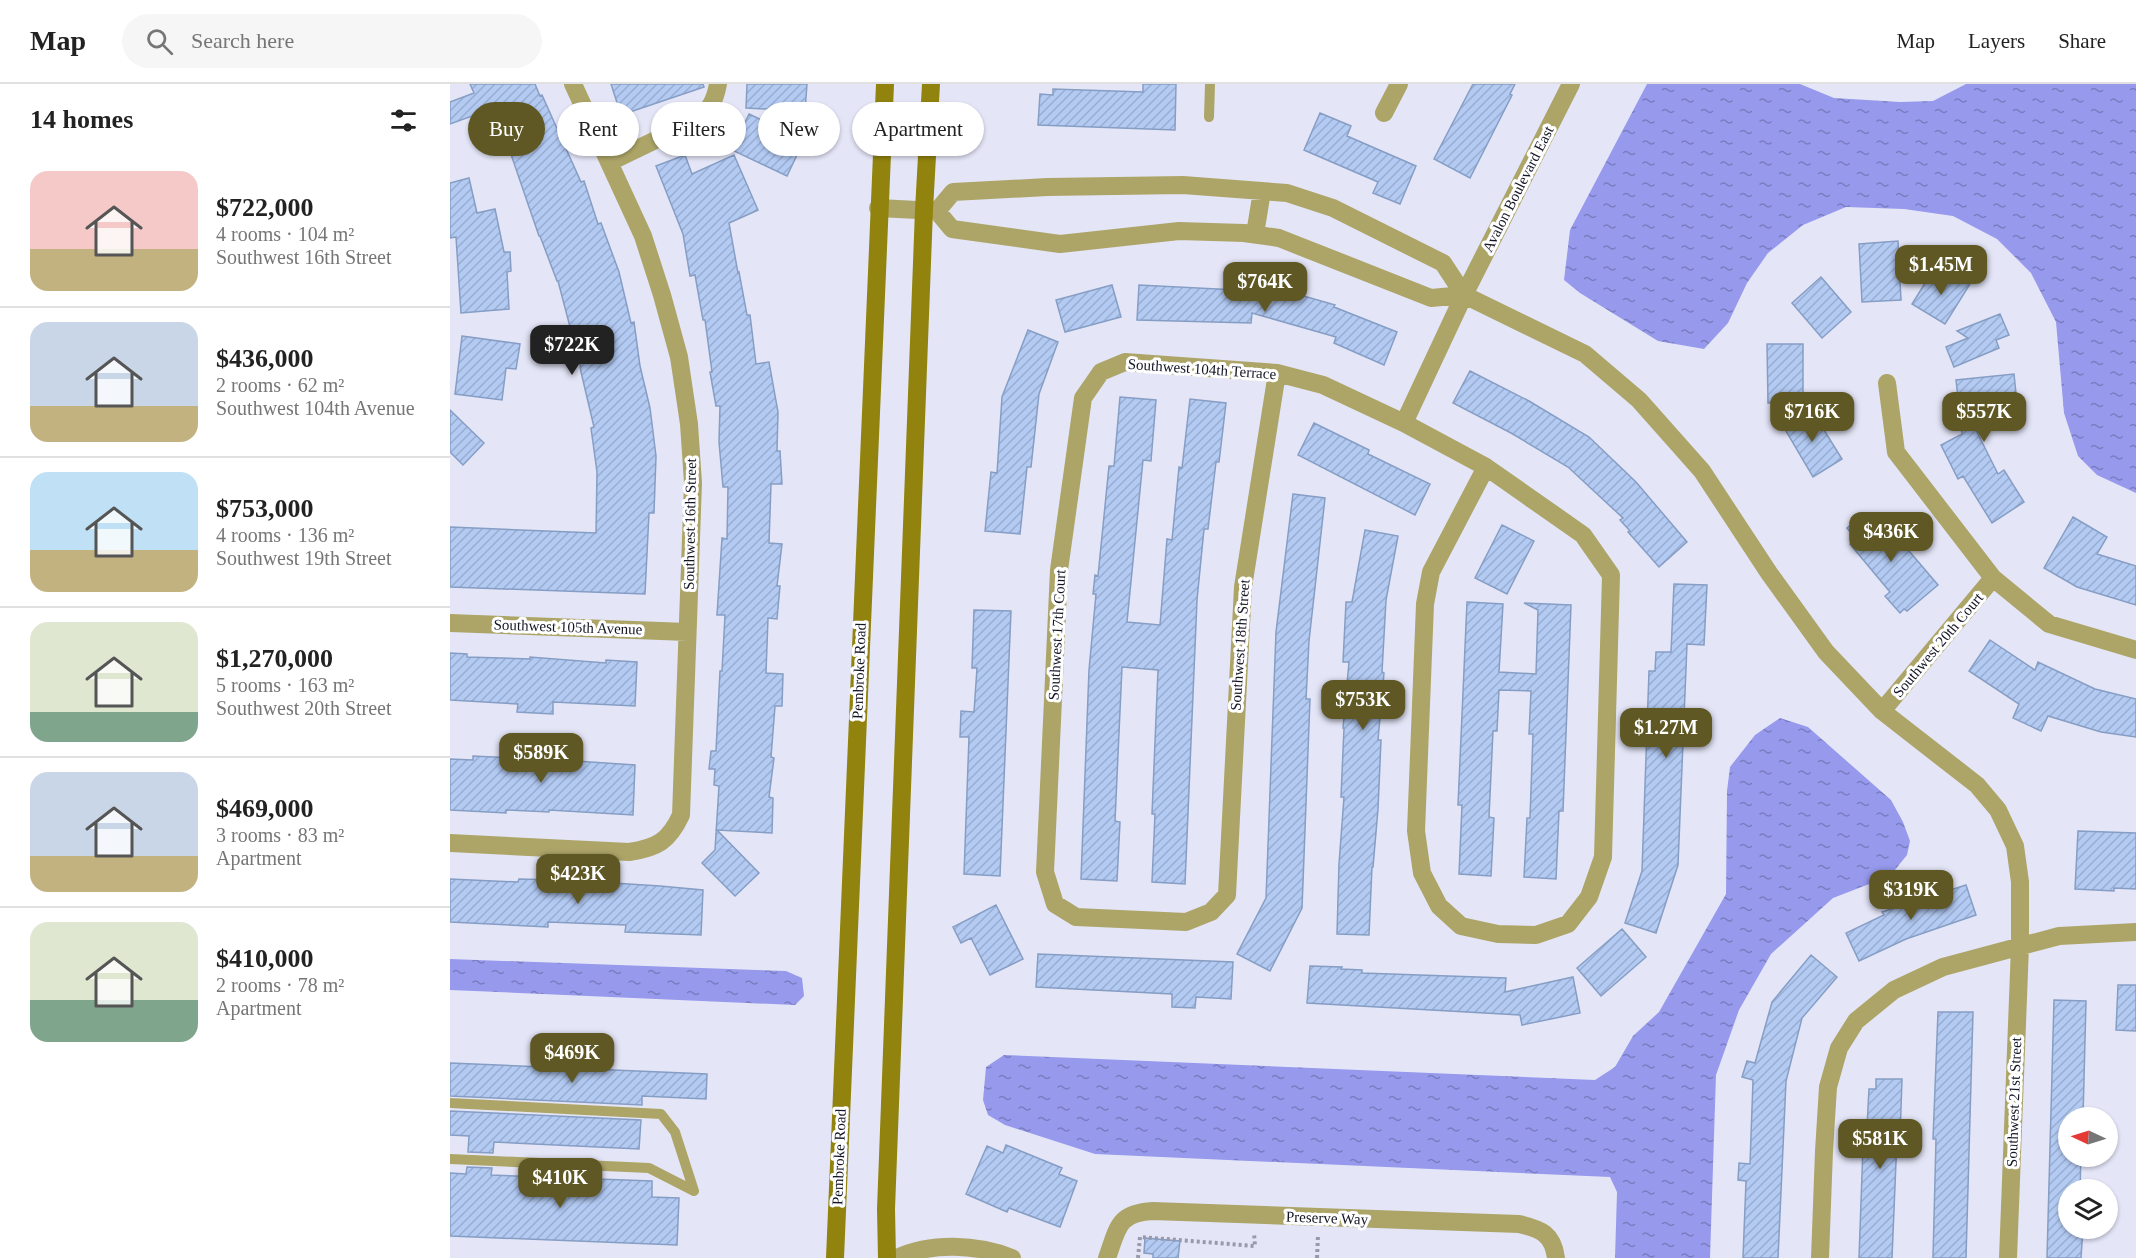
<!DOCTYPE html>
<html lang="en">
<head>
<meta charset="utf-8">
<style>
  body { margin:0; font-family:Georgia,serif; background:#f6f6f6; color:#222; height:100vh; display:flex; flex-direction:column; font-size:22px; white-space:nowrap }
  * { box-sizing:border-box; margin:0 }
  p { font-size:20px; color:#767676 }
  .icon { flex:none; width:33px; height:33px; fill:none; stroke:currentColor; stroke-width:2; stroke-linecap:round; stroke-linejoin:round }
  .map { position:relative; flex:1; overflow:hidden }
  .panel { display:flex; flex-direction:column; background:#fff; width:450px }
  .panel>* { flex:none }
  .banner { position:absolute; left:18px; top:18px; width:570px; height:54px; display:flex; gap:12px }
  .needle { width:39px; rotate:274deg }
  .fabs { position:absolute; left:1608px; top:1023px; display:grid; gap:12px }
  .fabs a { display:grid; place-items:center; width:60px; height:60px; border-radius:50%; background:#fff; box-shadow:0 2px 4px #0004; font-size:30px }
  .price { position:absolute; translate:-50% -51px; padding:0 14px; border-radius:12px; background:#5f5824; color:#fff; font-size:20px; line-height:39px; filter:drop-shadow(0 2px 3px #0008) }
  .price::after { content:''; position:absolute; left:50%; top:36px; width:18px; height:14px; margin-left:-9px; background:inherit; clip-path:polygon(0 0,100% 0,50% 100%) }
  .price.on { background:#222; color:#fff }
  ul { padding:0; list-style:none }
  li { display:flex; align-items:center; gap:18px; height:150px; padding:0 30px }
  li+li { border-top:2px solid #e0e0e0 }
  li span { display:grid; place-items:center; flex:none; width:168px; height:120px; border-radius:18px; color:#555 }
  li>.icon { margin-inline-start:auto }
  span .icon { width:72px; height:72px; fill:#fffc; stroke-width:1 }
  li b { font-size:26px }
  h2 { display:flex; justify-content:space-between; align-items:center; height:72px; padding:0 30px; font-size:26px }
  .tag { padding:0 21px; border-radius:27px; background:#fff; box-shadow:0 2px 4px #0004; font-size:21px; line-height:54px }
  .tag.on { background:#5f5824; color:#fff }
  header { display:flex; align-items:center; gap:36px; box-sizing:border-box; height:84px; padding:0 30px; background:#fff; border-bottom:2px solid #e0e0e0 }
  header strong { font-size:28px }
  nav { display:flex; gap:33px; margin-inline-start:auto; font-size:21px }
  .search { width:420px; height:54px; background:#f6f6f6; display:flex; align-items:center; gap:15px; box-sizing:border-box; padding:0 21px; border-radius:33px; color:#767676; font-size:22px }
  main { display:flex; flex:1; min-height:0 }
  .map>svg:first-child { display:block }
</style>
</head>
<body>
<header>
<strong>Map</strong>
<div class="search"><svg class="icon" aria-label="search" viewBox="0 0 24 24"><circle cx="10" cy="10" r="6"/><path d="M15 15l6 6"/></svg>Search here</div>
<nav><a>Map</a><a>Layers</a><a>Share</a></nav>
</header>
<main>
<section class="panel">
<h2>14 homes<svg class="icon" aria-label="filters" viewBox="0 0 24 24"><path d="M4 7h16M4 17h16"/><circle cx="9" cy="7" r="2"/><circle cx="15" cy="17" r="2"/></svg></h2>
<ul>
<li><span style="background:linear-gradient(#f6c9c9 65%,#c2b280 0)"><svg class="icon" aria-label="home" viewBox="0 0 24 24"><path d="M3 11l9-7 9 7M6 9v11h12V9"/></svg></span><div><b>$722,000</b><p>4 rooms · 104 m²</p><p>Southwest 16th Street</p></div></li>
<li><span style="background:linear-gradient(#c9d6e8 70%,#c2b280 0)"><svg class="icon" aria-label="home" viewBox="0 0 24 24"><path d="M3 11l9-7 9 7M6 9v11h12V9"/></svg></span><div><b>$436,000</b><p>2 rooms · 62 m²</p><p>Southwest 104th Avenue</p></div></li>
<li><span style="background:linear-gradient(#bfe0f5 65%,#c2b280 0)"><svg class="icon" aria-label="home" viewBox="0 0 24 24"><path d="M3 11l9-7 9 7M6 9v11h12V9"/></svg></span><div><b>$753,000</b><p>4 rooms · 136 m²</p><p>Southwest 19th Street</p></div></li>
<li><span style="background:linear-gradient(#dfe7d0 75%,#7fa58c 0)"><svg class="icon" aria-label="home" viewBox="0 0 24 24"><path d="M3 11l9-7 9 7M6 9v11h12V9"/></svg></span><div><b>$1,270,000</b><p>5 rooms · 163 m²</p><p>Southwest 20th Street</p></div></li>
<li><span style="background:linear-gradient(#c9d6e8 70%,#c2b280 0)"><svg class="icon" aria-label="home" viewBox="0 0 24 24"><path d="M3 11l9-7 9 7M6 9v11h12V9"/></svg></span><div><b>$469,000</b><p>3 rooms · 83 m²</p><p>Apartment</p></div></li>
<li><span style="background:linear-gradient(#dfe7d0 65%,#7fa58c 0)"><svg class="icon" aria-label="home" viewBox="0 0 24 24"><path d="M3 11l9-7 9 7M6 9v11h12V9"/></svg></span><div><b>$410,000</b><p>2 rooms · 78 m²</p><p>Apartment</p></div></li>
</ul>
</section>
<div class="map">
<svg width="1686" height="1174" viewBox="0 0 1686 1174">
  <defs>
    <pattern id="water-ripples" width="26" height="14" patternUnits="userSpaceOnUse" patternTransform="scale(1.5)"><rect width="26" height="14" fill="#9699ec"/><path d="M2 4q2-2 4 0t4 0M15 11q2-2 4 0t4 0" fill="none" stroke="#797cbf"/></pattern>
    <pattern id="building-hatch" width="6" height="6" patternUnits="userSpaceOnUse" patternTransform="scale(1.5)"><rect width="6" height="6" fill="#b3caf3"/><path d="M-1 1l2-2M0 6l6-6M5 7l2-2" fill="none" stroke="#99add0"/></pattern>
  </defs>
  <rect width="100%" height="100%" fill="#e4e6f8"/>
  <path fill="url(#water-ripples)" d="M 1197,0 L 1350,0 L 1384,14 L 1450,18 L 1483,17 L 1516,0 L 1686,0 L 1686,409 L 1647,391 L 1628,372 L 1614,329 L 1606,238 L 1581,189 L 1547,155 L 1503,132 L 1454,125 L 1396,123 L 1353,141 L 1318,169 L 1297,199 L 1278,239 L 1254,265 L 1208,257 L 1130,209 L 1114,196 L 1120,146 Z
    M 1330,634 L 1358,643 L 1441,716 L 1453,738 L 1460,757 L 1457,771 L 1440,792 L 1383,814 L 1321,870 L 1289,926 L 1266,991 L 1260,1174 L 1165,1174 L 1167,1108 L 1160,1093 L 645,1070 L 555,1041 L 538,1031 L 533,1016 L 536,983 L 554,971 L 1145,996 L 1165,983 L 1183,952 L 1209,928 L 1276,810 L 1277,707 L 1280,683 L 1305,651 Z
    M 0,875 L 336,887 L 352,894 L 354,912 L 345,921 L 0,906 Z"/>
  <path fill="url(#building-hatch)" stroke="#869dc4" stroke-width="1.5" d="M 20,0 L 85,0 L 90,12 L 92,11 L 131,98 L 134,97 L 148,140 L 151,139 L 169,188 L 181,239 L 184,238 L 190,282 L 200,324 L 206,372 L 204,429 L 199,429 L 195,510 L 0,503 L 0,443 L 146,449 L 147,388 L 141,344 L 144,343 L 131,288 L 125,242 L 120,243 L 108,197 L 107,197 L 90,152 L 89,152 L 55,53 L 45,55 L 32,27 L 25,29 L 25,31 L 0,40 L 0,18 L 24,9 Z
    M 161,0 L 253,0 L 254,3 L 171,31 Z
    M 297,0 L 357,0 L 355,27 L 296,24 Z
    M 693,0 L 726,0 L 725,46 L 588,41 L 590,10 L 603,11 L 603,5 L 693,8 Z
    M 1023,0 L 1065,0 L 1060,10 L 1062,11 L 1020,94 L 984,75 Z
    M 870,29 L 901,42 L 897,52 L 966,82 L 950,120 L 923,109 L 928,98 L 854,66 Z
    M 299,30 L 354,56 L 337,92 L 282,66 Z
    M 235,71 L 242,90 L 284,71 L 308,126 L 279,139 L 288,189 L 289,188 L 297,231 L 300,231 L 306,280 L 319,278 L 328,328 L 327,367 L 330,367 L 332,400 L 321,400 L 319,459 L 332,460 L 327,502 L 330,502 L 327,535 L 318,534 L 316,589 L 333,590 L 332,622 L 325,622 L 321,673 L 324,674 L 319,713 L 323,714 L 322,749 L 267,746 L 309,789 L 285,812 L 252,779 L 265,766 L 269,702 L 264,701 L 265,685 L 259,685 L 261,667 L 266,667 L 270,587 L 272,587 L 275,531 L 267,531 L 272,454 L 277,455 L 278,403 L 273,403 L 269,358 L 270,322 L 266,322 L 260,288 L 262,288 L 255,236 L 253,236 L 245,191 L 240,192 L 233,150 L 206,82 Z
    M 19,94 L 27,129 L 45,125 L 54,168 L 60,168 L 61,187 L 57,188 L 59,225 L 11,229 L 6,153 L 0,154 L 0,99 Z
    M 1448,157 L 1451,216 L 1412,218 L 1409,160 Z
    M 1500,187 L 1520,200 L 1495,240 L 1462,220 L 1482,188 L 1495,195 Z
    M 1371,193 L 1401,228 L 1372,254 L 1342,219 Z
    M 788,197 L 805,198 L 885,221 L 884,223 L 947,248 L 934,281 L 884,259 L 886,253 L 802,229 L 801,239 L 687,236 L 689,201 L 787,206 Z
    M 662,201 L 671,233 L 615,248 L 606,216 Z
    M 1550,230 L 1559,251 L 1546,256 L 1549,264 L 1504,283 L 1496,263 L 1518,254 L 1507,247 Z
    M 578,246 L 608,258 L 589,310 L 581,383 L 577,383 L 570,450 L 535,447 L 541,388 L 547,389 L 552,313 Z
    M 12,252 L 70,260 L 66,285 L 56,284 L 52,316 L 5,310 Z
    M 1317,260 L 1353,260 L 1353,319 L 1318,319 Z
    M 1020,287 L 1079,317 L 1139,353 L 1186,398 L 1237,458 L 1209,483 L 1178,448 L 1180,447 L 1170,436 L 1173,434 L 1118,383 L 1061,349 L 1003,319 Z
    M 1564,290 L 1568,329 L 1520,334 L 1548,390 L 1554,386 L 1574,418 L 1542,439 L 1513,392 L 1508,395 L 1491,361 L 1512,350 L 1506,296 Z
    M 670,313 L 706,316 L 701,377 L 693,376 L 677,538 L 710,541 L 717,455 L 722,456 L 729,383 L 732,384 L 740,315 L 776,319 L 769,378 L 766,378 L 758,445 L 754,445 L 747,516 L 735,800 L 702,798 L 705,730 L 702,730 L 708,586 L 672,583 L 665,737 L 670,738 L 667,797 L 631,795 L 639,586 L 646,510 L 643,510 L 645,491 L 648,492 L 659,382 L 664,382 Z
    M 1361,325 L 1392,375 L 1363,393 L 1333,342 Z
    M 0,326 L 34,359 L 13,381 L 0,368 Z
    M 864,339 L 919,366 L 918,370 L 980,400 L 965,431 L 848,371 Z
    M 843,410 L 875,414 L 859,557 L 856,615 L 860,615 L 852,824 L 820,887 L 787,870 L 816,814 L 826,548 Z
    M 1419,430 L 1425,437 L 1428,434 L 1446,455 L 1448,454 L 1488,501 L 1457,527 L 1454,525 L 1450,529 L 1435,512 L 1440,508 L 1400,460 L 1406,455 L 1397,444 L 1412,431 L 1414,434 Z
    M 1623,433 L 1657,453 L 1647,470 L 1686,482 L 1686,521 L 1627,503 L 1594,484 Z
    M 1052,441 L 1084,457 L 1057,510 L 1025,494 Z
    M 915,446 L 948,452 L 936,516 L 932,588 L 934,589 L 928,656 L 931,656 L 928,725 L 923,783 L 922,783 L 919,851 L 887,850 L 889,780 L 894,713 L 891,713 L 894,644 L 893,644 L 899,578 L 893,578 L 896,518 L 902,518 Z
    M 1224,500 L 1257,501 L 1254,561 L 1237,560 L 1228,781 L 1206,849 L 1175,839 L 1192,787 L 1199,587 L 1205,587 L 1206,568 L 1221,568 Z
    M 1017,518 L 1053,520 L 1049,588 L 1086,590 L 1088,526 L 1074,519 L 1121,521 L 1113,727 L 1109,727 L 1106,795 L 1074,793 L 1077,734 L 1080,734 L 1083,650 L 1079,650 L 1081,607 L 1049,606 L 1047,647 L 1043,647 L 1039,733 L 1044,734 L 1041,792 L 1009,790 L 1012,721 L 1008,721 Z
    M 524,526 L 561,527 L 550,792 L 514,790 L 519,653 L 510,653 L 511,627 L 524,628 L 527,584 L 522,584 Z
    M 1540,556 L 1585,586 L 1588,578 L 1645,605 L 1686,615 L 1686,653 L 1651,648 L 1598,632 L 1591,647 L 1563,634 L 1569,620 L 1519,587 Z
    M 0,569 L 17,570 L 17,573 L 80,575 L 80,573 L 156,579 L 156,576 L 187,578 L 185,622 L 103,618 L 103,630 L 67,628 L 68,620 L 0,616 Z
    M 67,666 L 127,668 L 126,677 L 185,681 L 183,731 L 99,726 L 99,728 L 56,726 L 56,729 L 0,726 L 0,675 L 23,676 L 23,672 L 66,674 Z
    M 1628,747 L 1686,749 L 1686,805 L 1664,804 L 1664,807 L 1625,805 Z
    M 0,795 L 68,798 L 69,795 L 148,797 L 148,798 L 210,802 L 253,806 L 251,851 L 175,848 L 176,841 L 98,838 L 98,843 L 0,838 Z
    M 1516,801 L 1526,831 L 1456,855 L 1409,877 L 1396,849 L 1434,831 L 1432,828 Z
    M 546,821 L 573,875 L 540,891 L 521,854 L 511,859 L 503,843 Z
    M 1172,845 L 1196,873 L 1151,912 L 1127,884 Z
    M 588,870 L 783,878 L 781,915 L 746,913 L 745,924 L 722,923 L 722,910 L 586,903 Z
    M 1361,871 L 1387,893 L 1352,934 L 1336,997 L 1328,1174 L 1293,1174 L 1296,1097 L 1288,1096 L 1289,1079 L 1300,1080 L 1303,996 L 1292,993 L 1297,977 L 1305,979 L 1322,918 Z
    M 860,882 L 892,883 L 891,885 L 912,886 L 912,889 L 1056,894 L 1055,908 L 1123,893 L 1130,929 L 1072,941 L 1070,931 L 857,919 Z
    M 1668,901 L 1686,901 L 1686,947 L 1666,946 Z
    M 1604,916 L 1636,917 L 1633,1034 L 1618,1034 L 1618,1072 L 1631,1072 L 1630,1106 L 1618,1106 L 1618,1144 L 1633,1144 L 1631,1174 L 1597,1174 Z
    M 1488,928 L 1523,928 L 1516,1174 L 1483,1174 L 1486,1055 L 1483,1055 Z
    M 0,979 L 257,990 L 256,1015 L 192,1012 L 192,1021 L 0,1012 Z
    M 1426,995 L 1452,995 L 1450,1054 L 1447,1054 L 1442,1174 L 1409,1174 L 1413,1062 L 1416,1062 L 1419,1005 L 1426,1005 Z
    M 0,1027 L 191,1036 L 189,1065 L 44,1058 L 43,1069 L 18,1068 L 19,1052 L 0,1051 Z
    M 556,1061 L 612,1084 L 609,1090 L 627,1097 L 610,1143 L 559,1124 L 557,1128 L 516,1110 L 537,1062 L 553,1069 Z
    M 17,1083 L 42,1084 L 41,1091 L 202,1097 L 202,1113 L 229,1114 L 227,1161 L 0,1152 L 0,1089 L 16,1090 Z
    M 695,1154 L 730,1157 L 728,1174 L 703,1174 L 703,1170 L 694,1169 Z"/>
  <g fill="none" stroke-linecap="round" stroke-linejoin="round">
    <path stroke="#989aab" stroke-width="4" stroke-dasharray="3 3" stroke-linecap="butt" d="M 688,1174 L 690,1153 L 805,1162 L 804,1149
      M 867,1174 L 868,1151"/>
    <path stroke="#ada568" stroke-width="10" d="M 759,33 L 760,0
      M 0,1019 L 211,1030 L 225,1048 L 244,1107
      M 0,1075 L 199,1084 L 244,1107"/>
    <path stroke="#ada568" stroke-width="18" d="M 934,29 L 949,0
      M 160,78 L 247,36 C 260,25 265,17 268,0
      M 428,124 L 487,127 L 503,108 L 597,103 L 733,101 L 837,109 L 883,124 L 993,179 L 1014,211 L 1135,270 L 1189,316 L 1252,387 L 1319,489 L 1376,568 L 1432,627 L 1527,701 L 1548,726 L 1565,762 L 1570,798 L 1570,862 L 1558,1174
      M 487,127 L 502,145 L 610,160 L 729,147 L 794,149 L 829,154 L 981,214 L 1014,211
      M 805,150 L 812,107
      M 827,289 L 793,503 L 777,811 L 761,828 L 736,838 L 626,833 L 605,820 L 595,788 L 609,486 L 633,314 L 651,288 L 675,278 L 827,289 L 873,301 L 954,339
      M 1437,299 L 1446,368 L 1543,494 L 1599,540 L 1686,566
      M 1036,383 L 981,488 L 975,520 L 966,747 L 972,789 L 989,822 L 1011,842 L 1048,850 L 1086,851 L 1118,840 L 1139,813 L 1153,773 L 1161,491 L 1133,451 L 1036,383 L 954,339 L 1014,211 L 1121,0
      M 0,539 L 237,548
      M 1432,627 L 1543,494
      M 0,759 L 179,768 C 207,764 219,757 231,731 L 243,399 L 239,340 L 229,273 L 212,211 L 193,152 L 123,0
      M 447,1174 C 481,1158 527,1160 562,1174
      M 657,1174 C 668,1144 667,1129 703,1127 L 1069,1140 C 1091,1145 1103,1150 1106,1174
      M 1370,1174 L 1374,1067 L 1378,1003 L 1389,964 L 1406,937 L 1444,906 L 1493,883 L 1609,852 L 1686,848"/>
    <path stroke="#91830e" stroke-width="18" d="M 385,1174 L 435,0
      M 437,1174 L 436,1125 L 474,126 L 481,0"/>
  </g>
  <g text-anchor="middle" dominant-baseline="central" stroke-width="6" stroke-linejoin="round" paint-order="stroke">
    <g font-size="15" fill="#141525" stroke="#fff">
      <text transform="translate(1068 105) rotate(-63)">Avalon Boulevard East</text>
      <text transform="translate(752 285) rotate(4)">Southwest 104th Terrace</text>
      <text transform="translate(240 440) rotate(-89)">Southwest 16th Street</text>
      <text transform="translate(118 543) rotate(2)">Southwest 105th Avenue</text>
      <text transform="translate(607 551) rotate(-87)">Southwest 17th Court</text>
      <text transform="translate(790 561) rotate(-86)">Southwest 18th Street</text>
      <text transform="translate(1488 561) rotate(-50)">Southwest 20th Court</text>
      <text transform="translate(409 587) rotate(-88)">Pembroke Road</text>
      <text transform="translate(1564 1018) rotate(-88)">Southwest 21st Street</text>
      <text transform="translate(389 1073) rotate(-88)">Pembroke Road</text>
      <text transform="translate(877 1134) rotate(2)">Preserve Way</text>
    </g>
  </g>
</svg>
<div class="fabs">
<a><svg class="needle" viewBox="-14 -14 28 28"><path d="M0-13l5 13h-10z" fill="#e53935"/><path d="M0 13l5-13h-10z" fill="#767676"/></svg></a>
<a><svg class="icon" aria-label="layers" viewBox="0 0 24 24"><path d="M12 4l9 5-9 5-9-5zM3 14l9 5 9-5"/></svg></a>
</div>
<b class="price" style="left:1491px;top:212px">$1.45M</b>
<b class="price" style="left:815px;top:229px">$764K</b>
<b class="price on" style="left:122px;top:292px">$722K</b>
<b class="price" style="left:1362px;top:359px">$716K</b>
<b class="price" style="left:1534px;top:359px">$557K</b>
<b class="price" style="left:1441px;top:479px">$436K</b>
<b class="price" style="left:913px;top:647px">$753K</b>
<b class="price" style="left:1216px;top:675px">$1.27M</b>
<b class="price" style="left:91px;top:700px">$589K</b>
<b class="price" style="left:128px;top:821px">$423K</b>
<b class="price" style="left:1461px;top:837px">$319K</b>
<b class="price" style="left:122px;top:1000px">$469K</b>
<b class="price" style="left:1430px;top:1086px">$581K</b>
<b class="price" style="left:110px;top:1125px">$410K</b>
<div class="banner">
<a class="tag on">Buy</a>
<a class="tag">Rent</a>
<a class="tag">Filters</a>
<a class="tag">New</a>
<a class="tag">Apartment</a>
</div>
</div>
</main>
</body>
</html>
